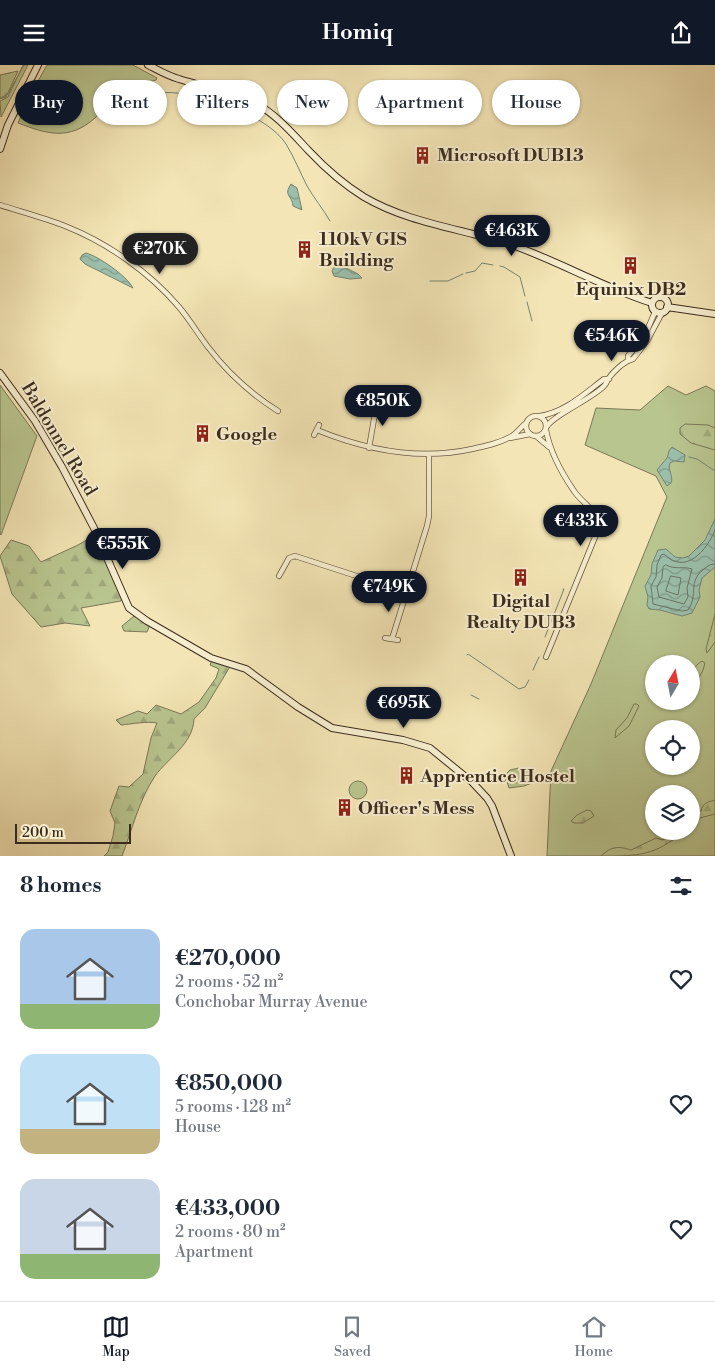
<!DOCTYPE html>
<html lang="en">
<head>
<meta charset="utf-8">
<style>
  body { margin:0; font-family:"Libre Bodoni",serif; background:#f6f6f7; color:#1f2937; height:100vh; display:flex; flex-direction:column; font-size:19px; white-space:nowrap }
  * { box-sizing:border-box; margin:0 }
  p { font-size:16px; color:#747a83 }
  .icon { flex:none; width:28px; height:28px; fill:none; stroke:currentColor; stroke-width:2; stroke-linecap:round; stroke-linejoin:round }
  .map { position:relative; height:791px; overflow:hidden }
  .panel { display:flex; flex-direction:column; background:#fff; flex:1 }
  .panel>* { flex:none }
  .banner { position:absolute; left:15px; top:15px; width:685px; height:45px; display:flex; gap:10px }
  .needle { width:32px; rotate:10deg }
  .controls { position:absolute; left:645px; top:590px; display:grid; gap:10px }
  .controls a { display:grid; place-items:center; width:55px; height:55px; border-radius:50%; background:#fff; box-shadow:0 1px 4px #0004; font-size:25px }
  .scale { position:absolute; left:15px; bottom:12px; width:116px; box-sizing:border-box; padding-left:5px; border:2px solid #3c2c1e; border-top:0; font-size:14px; line-height:18px; white-space:nowrap; color:#3c2c1e; -webkit-text-stroke:4px #f7eecf; paint-order:stroke }
  .price { position:absolute; translate:-50% -42px; padding:0 11px; border-radius:18px; background:#111827; color:#fff; font-size:16px; line-height:32px; filter:drop-shadow(0 1px 2px #0008) }
  .price::after { content:''; position:absolute; left:50%; top:30px; width:15px; height:11px; margin-left:-8px; background:inherit; clip-path:polygon(0 0,100% 0,50% 100%) }
  .price.selected { background:#222; color:#fff }
  ul { padding:0; list-style:none }
  li { display:flex; align-items:center; gap:15px; height:125px; padding:0 20px }
  li span { display:grid; place-items:center; flex:none; width:140px; height:100px; border-radius:15px; color:#555 }
  li>.icon { margin-inline-start:auto }
  span .icon { width:60px; height:60px; fill:#fffc; stroke-width:1 }
  li b { font-size:21px }
  h2 { display:flex; justify-content:space-between; align-items:center; height:60px; padding:0 20px; font-size:21px }
  .pill { padding:0 18px; border-radius:22px; background:#fff; box-shadow:0 1px 4px #0004; font-size:18px; line-height:45px }
  .pill.selected { background:#111827; color:#fff }
  header { display:flex; justify-content:space-between; align-items:center; height:65px; padding:0 20px; background:#111827; color:#fff; font-size:22px; font-weight:600 }
  .tab-bar { display:flex; justify-content:space-around; align-items:center; height:70px; border-top:1px solid #e0e1e3; background:#fff; font-size:14px; color:#747a83 }
  .tab-bar a { display:grid; justify-items:center; gap:2px }
  .tab-bar .selected { color:#111827 }
  .map>svg:first-child { display:block }
</style>
</head>
<body>
<header><svg class="icon" aria-label="menu" viewBox="0 0 24 24"><path d="M4 6h16M4 12h16M4 18h16"/></svg>Homiq<svg class="icon" aria-label="share" viewBox="0 0 24 24"><path d="M12 15V3M7 8l5-5 5 5M5 13v7h14v-7"/></svg></header>
<div class="map">
<svg width="715" height="791" viewBox="0 0 715 791">
  <defs>
    <pattern id="forest-firs" width="22" height="20" patternUnits="userSpaceOnUse" patternTransform="scale(1.25)"><rect width="22" height="20" fill="#b9c58f"/><path d="M5 1l3.5 6h-7zM16 11l3.5 6h-7z" fill="#a0a97b"/></pattern>
    <pattern id="cemetery-stones" width="16" height="16" patternUnits="userSpaceOnUse" patternTransform="scale(1.25)"><rect width="16" height="16" fill="#b9c58f"/><path d="M2 7V4a2 2 0 0 1 4 0v3zM10 15v-3a2 2 0 0 1 4 0v3z" fill="#a0a97b"/></pattern>
    <pattern id="water-waves" width="16" height="10" patternUnits="userSpaceOnUse" patternTransform="scale(1.25)"><rect width="16" height="10" fill="#9bbfab"/><path d="M0 5q4-4 8 0t8 0" fill="none" stroke="#809b8b"/></pattern>
  </defs>
  <rect width="100%" height="100%" fill="#f3e5b5"/>
  <filter id="stains"><feTurbulence type="fractalNoise" baseFrequency=".004" numOctaves="4"/><feColorMatrix values="0 0 0 0 .2 0 0 0 0 .09 0 0 0 0 .02 0 0 0 .5 -.17"/></filter>
  <radialGradient id="worn" r=".72"><stop offset=".6" stop-color="#630" stop-opacity="0"/><stop offset="1" stop-color="#630" stop-opacity=".3"/></radialGradient>
  <path fill="#b9c58f" stroke="#7a7856" fill-rule="evenodd" d="M 24,0 L 28,0 L 1,52 L 0,36 L 8,32 L 11,23 Z
    M 47,0 L 133,0 L 157,13 L 156,15 C 143,19 127,22 116,31 C 108,37 102,46 95,53 C 69,76 47,69 18,58 L 29,33 L 31,34 L 35,27 L 33,25 Z
    M 0,320 L 37,371 L 1,470 L 0,469 Z
    M 668,321 L 686,330 L 706,321 L 715,326 L 715,791 L 547,791 L 551,706 L 591,619 L 667,432 L 656,411 L 585,380 L 596,343 L 640,345 ZM 654,599 L 691,599 L 691,636 L 654,636 ZM 654,664 L 691,664 L 691,701 L 654,701 ZM 654,729 L 691,729 L 691,766 L 654,766 Z
    M349 725a9 9 0 1 1 18 0a9 9 0 1 1-18 0Z"/>
  <path fill="url(#forest-firs)" stroke="#7a7856" d="M 18,6 L 6,32 L 0,34 L 0,10 Z
    M 685,359 L 708,360 L 715,363 L 715,385 L 691,378 L 680,369 L 680,363 Z
    M 95,470 L 122,532 L 121,536 L 81,543 L 90,561 L 65,558 L 41,562 L 12,529 L 0,491 L 11,475 L 29,481 L 41,497 L 78,480 Z
    M 715,549 L 715,577 L 707,588 L 706,584 Z
    M 134,551 L 150,560 L 147,567 L 124,566 L 122,561 Z
    M 212,595 L 231,600 L 205,643 L 194,654 C 193,679 168,693 155,711 C 139,735 132,765 122,791 L 104,791 L 108,787 L 113,771 L 115,758 L 110,746 L 119,721 L 129,722 L 143,709 L 151,673 L 157,658 C 147,656 132,659 121,660 L 116,655 L 138,646 L 147,649 L 156,640 L 181,649 L 199,637 L 216,613 L 219,604 L 210,600 Z
    M 702,596 L 705,598 L 703,605 L 691,628 C 691,616 690,603 702,596 Z
    M 634,639 L 637,639 L 639,641 L 629,661 L 615,673 L 616,665 L 627,653 Z
    M 715,735 L 715,749 L 696,754 L 691,758 L 691,751 L 701,746 C 703,738 707,737 715,735 Z
    M 587,745 L 591,746 L 594,751 L 583,758 L 574,758 L 571,756 L 577,750 Z
    M 673,766 L 684,766 C 655,791 639,791 601,791 C 612,781 618,781 631,785 L 656,773 L 663,775 Z"/>
  <path fill="url(#cemetery-stones)" stroke="#7a7856" d="M 519,703 C 529,703 536,706 532,718 L 524,721 L 509,723 L 505,710 L 510,705 Z"/>
  <path fill="url(#water-waves)" stroke="#758473" d="M 291,119 L 297,123 L 302,145 L 293,141 C 292,130 283,131 291,119 Z
    M 86,188 C 98,191 127,211 133,223 L 85,199 L 80,194 L 82,190 Z
    M 336,198 L 358,209 L 362,213 L 350,214 L 334,211 L 332,206 Z
    M 672,382 L 685,390 L 684,397 L 674,396 L 670,398 C 667,405 674,411 671,418 L 667,421 L 657,405 L 667,393 L 669,386 Z
    M 715,454 L 715,502 L 702,513 L 699,525 L 700,532 L 692,548 L 682,551 L 660,545 L 649,544 L 647,540 L 648,532 L 645,521 L 651,510 L 652,499 L 658,485 L 666,484 L 675,492 L 683,493 L 689,491 L 705,475 Z"/>
  <g fill="none" stroke-linecap="round" stroke-linejoin="round">
    <path stroke="#6c7664" stroke-width="1" d="M 715,465 C 707,485 686,511 664,489 L 661,490 L 657,500 L 656,512 L 651,521 L 653,539 L 682,546 L 688,545 C 699,529 687,517 704,504 C 708,501 710,499 715,499
      M 666,500 C 675,505 684,501 692,504 L 687,523 L 688,532 L 684,539 L 659,532 L 657,522 L 662,513 L 663,502 Z
      M 671,511 L 681,513 L 678,530 L 666,526 Z"/>
    <path stroke="#758473" stroke-width="1" d="M 154,28 C 162,28 170,27 177,28 C 209,31 268,51 286,79 C 294,92 300,107 307,121 C 314,133 323,144 330,156
      M 0,33 L 10,28 L 23,0
      M 500,201 L 504,202 L 520,212 L 525,231
      M 466,208 L 475,206 L 482,198 L 493,200
      M 430,216 L 448,216 L 463,209
      M 527,237 L 532,256
      M 689,392 L 697,394 L 715,406
      M 545,572 L 564,524 L 563,524
      M 467,590 L 468,589 L 519,624 L 525,622 L 529,615
      M 533,605 L 539,592
      M 471,630 L 479,634"/>
    <defs>
      <path id="street" d="M 0,140 C 22,147 44,153 65,161 C 108,178 149,207 179,242 C 190,255 198,269 208,282 C 227,307 251,329 278,346
        M 628,295 L 628,291 L 645,270 L 655,247
        M 375,334 L 386,338
        M526 361a10 10 0 1 1 20 0a10 10 0 1 1-20 0Z
        M 539,351 C 564,348 584,329 604,314 L 609,314
        M 546,363 C 551,351 592,334 604,321 C 607,318 606,318 608,314 C 613,307 624,296 633,294 L 647,276 L 662,248
        M 317,365 C 366,385 418,396 472,384 C 486,381 500,378 512,371 C 518,367 521,362 526,358
        M 546,365 C 550,387 561,407 574,426 C 581,437 599,447 600,460 L 546,592
        M 314,370 L 319,360
        M 536,371 L 549,382
        M 510,373 L 530,369
        M 369,383 L 374,354 L 380,336
        M 279,511 L 289,493 L 295,491 L 412,529
        M 385,573 L 398,575
        M 392,574 L 427,461 L 429,451 L 429,389"/>
      <path id="secondary" d="M 148,0 C 158,5 168,11 179,14 C 204,22 231,25 255,38 C 277,50 292,68 309,86 C 325,103 343,119 364,132 C 410,159 465,164 515,181 C 562,198 605,223 652,238
        M 0,84 L 8,60 L 38,0
        M652 240a8 8 0 1 1 16 0a8 8 0 1 1-16 0Z
        M 667,242 L 715,249
        M 0,308 L 35,356 L 62,402 L 94,463 L 129,543 L 147,556 L 211,593 L 246,604 L 298,642 L 332,663 L 403,675 L 430,683 L 472,717 L 487,733 L 492,741 L 511,791"/>
    </defs>
    <use href="#street" stroke="#6a5a44" stroke-width="6"/>
    <use href="#secondary" stroke="#3c2c1e" stroke-width="8"/>
    <use href="#street" stroke="#f7eecf" stroke-width="4.5"/>
    <use href="#secondary" stroke="#f7eecf" stroke-width="6"/>
  </g>
  <defs>
    <symbol id="building-bare" viewBox="-9 -9 18 18"><path d="M-4-6H4V6H1V3H-1V6H-4ZM-2.5-4.3h1.7v1.8h-1.7ZM.8-4.3h1.7v1.8H.8ZM-2.5-1h1.7V.8h-1.7ZM.8-1h1.7V.8H.8Z" fill="#8f2418" stroke="#f7eecf" stroke-width="2.5" paint-order="stroke"/></symbol>
  </defs>
  <g fill-rule="evenodd">
    <use href="#building-bare" x="410" y="78" width="25" height="25"/>
    <use href="#building-bare" x="292" y="172" width="25" height="25"/>
    <use href="#building-bare" x="618" y="188" width="25" height="25"/>
    <use href="#building-bare" x="190" y="356" width="25" height="25"/>
    <use href="#building-bare" x="508" y="500" width="25" height="25"/>
    <use href="#building-bare" x="394" y="698" width="25" height="25"/>
    <use href="#building-bare" x="332" y="730" width="25" height="25"/>
  </g>
  <g text-anchor="middle" dominant-baseline="central" stroke-width="4" stroke-linejoin="round" paint-order="stroke">
    <g font-size="18" font-weight="bold" fill="#3c2c1e" stroke="#f7eecf" text-anchor="start">
      <text x="437" y="90">Microsoft DUB13</text>
      <text x="319" y="174">110kV GIS<tspan x="319" dy="21">Building</tspan></text>
      <text x="631" y="224" text-anchor="middle">Equinix DB2</text>
      <text x="216" y="369">Google</text>
      <text x="521" y="536" text-anchor="middle">Digital<tspan x="521" dy="21">Realty DUB3</tspan></text>
      <text x="420" y="711">Apprentice Hostel</text>
      <text x="358" y="743">Officer's Mess</text>
    </g>
    <g font-size="18" fill="#3c2c1e" stroke="#f7eecf">
      <text transform="translate(59 374) rotate(59)">Baldonnel Road</text>
    </g>
  </g>
  <rect width="100%" height="100%" filter="url(#stains)"/>
  <rect width="100%" height="100%" fill="url(#worn)"/>
</svg>
<div class="controls">
<a><svg class="needle" viewBox="-14 -14 28 28"><path d="M0-13l5 13h-10z" fill="#e53935"/><path d="M0 13l5-13h-10z" fill="#747a83"/></svg></a>
<a><svg class="icon" aria-label="locate" viewBox="0 0 24 24"><circle cx="12" cy="12" r="6"/><path d="M12 2v4M12 18v4M2 12h4M18 12h4"/></svg></a>
<a><svg class="icon" aria-label="layers" viewBox="0 0 24 24"><path d="M12 4l9 5-9 5-9-5zM3 14l9 5 9-5"/></svg></a>
</div>
<div class="scale">200 m</div>
<b class="price" style="left:512px;top:192px">€463K</b>
<b class="price selected" style="left:160px;top:210px">€270K</b>
<b class="price" style="left:612px;top:297px">€546K</b>
<b class="price" style="left:383px;top:362px">€850K</b>
<b class="price" style="left:581px;top:482px">€433K</b>
<b class="price" style="left:123px;top:505px">€555K</b>
<b class="price" style="left:389px;top:548px">€749K</b>
<b class="price" style="left:404px;top:664px">€695K</b>
<div class="banner">
<a class="pill selected">Buy</a>
<a class="pill">Rent</a>
<a class="pill">Filters</a>
<a class="pill">New</a>
<a class="pill">Apartment</a>
<a class="pill">House</a>
</div>
</div>
<section class="panel">
<h2>8 homes<svg class="icon" aria-label="filters" viewBox="0 0 24 24"><path d="M4 7h16M4 17h16"/><circle cx="9" cy="7" r="2"/><circle cx="15" cy="17" r="2"/></svg></h2>
<ul>
<li><span style="background:linear-gradient(#a9c7e8 75%,#8fb573 0)"><svg class="icon" aria-label="home" viewBox="0 0 24 24"><path d="M3 11l9-7 9 7M6 9v11h12V9"/></svg></span><div><b>€270,000</b><p>2 rooms · 52 m²</p><p>Conchobar Murray Avenue</p></div><svg class="icon" aria-label="heart" viewBox="0 0 24 24"><path d="M12 20l-8-8c-3-5 5-10 8-4 3-6 11-1 8 4z"/></svg></li>
<li><span style="background:linear-gradient(#bfe0f5 75%,#c2b280 0)"><svg class="icon" aria-label="home" viewBox="0 0 24 24"><path d="M3 11l9-7 9 7M6 9v11h12V9"/></svg></span><div><b>€850,000</b><p>5 rooms · 128 m²</p><p>House</p></div><svg class="icon" aria-label="heart" viewBox="0 0 24 24"><path d="M12 20l-8-8c-3-5 5-10 8-4 3-6 11-1 8 4z"/></svg></li>
<li><span style="background:linear-gradient(#c9d6e8 75%,#8fb573 0)"><svg class="icon" aria-label="home" viewBox="0 0 24 24"><path d="M3 11l9-7 9 7M6 9v11h12V9"/></svg></span><div><b>€433,000</b><p>2 rooms · 80 m²</p><p>Apartment</p></div><svg class="icon" aria-label="heart" viewBox="0 0 24 24"><path d="M12 20l-8-8c-3-5 5-10 8-4 3-6 11-1 8 4z"/></svg></li>
</ul>
</section>
<nav class="tab-bar">
<a class="selected"><svg class="icon" aria-label="map" viewBox="0 0 24 24"><path d="M3 6l6-2 6 2 6-2v14l-6 2-6-2-6 2zM9 4v14M15 6v14"/></svg>Map</a>
<a><svg class="icon" aria-label="saved" viewBox="0 0 24 24"><path d="M7 4h10v16l-5-4-5 4z"/></svg>Saved</a>
<a><svg class="icon" aria-label="home" viewBox="0 0 24 24"><path d="M3 11l9-7 9 7M6 9v11h12V9"/></svg>Home</a>
</nav>
</body>
</html>
